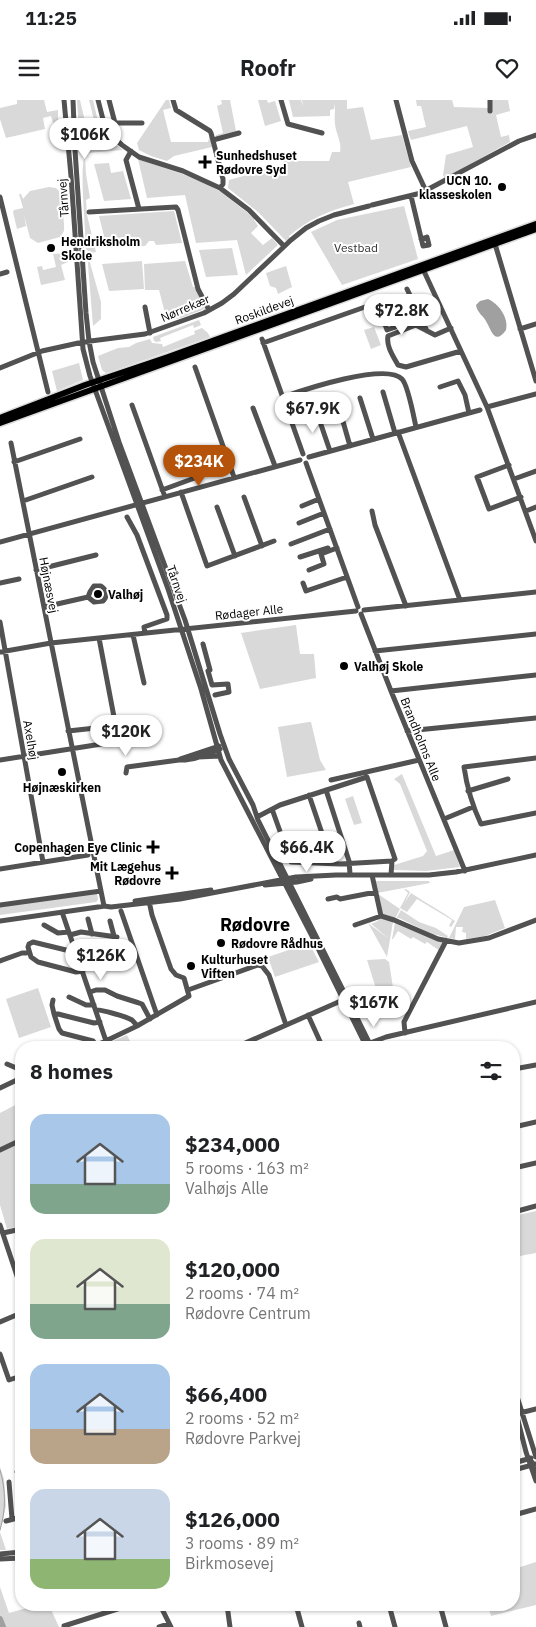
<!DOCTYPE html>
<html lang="en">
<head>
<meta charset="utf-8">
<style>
  body { margin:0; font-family:"IBM Plex Sans",sans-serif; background:#f6f6f6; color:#202124; height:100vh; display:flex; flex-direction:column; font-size:19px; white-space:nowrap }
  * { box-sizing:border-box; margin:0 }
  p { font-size:16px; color:#757577 }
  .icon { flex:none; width:28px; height:28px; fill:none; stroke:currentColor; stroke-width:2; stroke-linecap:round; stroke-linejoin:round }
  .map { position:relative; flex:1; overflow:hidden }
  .drawer { position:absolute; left:15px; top:941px; width:505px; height:570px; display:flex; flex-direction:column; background:#fff; border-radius:20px; box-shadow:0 1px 4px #0004 }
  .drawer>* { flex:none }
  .price { position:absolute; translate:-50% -42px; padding:0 11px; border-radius:18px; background:#fff; color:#222; font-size:16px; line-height:32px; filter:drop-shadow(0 1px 2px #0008) }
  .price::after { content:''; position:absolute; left:50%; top:30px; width:15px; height:11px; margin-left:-8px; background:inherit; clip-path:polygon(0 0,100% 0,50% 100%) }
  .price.active { background:#b45309; color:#fff }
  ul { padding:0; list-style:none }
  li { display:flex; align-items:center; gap:15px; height:125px; padding:0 15px }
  li span { display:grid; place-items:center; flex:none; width:140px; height:100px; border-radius:15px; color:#555 }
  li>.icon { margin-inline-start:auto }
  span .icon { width:60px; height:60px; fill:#fffc; stroke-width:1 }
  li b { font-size:21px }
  h2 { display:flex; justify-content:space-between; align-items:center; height:60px; padding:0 15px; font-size:21px }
  .status { display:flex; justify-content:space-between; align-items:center; height:35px; padding:0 25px; background:#fff; direction:ltr }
  .status svg { height:14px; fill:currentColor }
  header { display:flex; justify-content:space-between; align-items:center; height:65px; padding:0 15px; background:#fff; font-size:22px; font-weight:700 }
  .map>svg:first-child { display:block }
</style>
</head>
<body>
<div class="status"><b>11:25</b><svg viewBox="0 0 49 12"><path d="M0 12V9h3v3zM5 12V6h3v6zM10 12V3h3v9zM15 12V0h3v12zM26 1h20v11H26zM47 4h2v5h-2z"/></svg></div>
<header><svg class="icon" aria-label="menu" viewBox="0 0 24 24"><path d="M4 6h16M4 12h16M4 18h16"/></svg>Roofr<svg class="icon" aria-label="heart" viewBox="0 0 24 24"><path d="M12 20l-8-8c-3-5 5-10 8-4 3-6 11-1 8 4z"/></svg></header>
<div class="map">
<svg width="536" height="1527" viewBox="0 0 536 1527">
  <rect width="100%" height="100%" fill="#fff"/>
  <path fill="#d9d9d9" d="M 17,0 L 44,0 L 47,12 L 58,10 L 58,25 L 54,27 L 51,16 L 43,18 L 45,29 L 6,38 L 0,19 L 0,8 L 17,4 Z
    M 77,0 L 80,0 L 87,30 L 96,28 L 89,0 L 93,0 L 100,30 L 91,37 L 84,37 L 79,29 Z
    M 166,0 L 169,0 L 171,8 L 163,10 L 171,42 L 208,42 L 210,35 L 212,47 L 174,56 L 167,61 L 151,56 L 139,50 L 137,43 Z
    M 221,0 L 230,0 L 236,31 L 216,37 L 216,35 L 223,33 L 217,6 L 222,4 Z
    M 258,0 L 267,0 L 268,3 L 275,1 L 281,21 L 265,26 Z
    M 289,0 L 301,0 L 303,6 L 302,0 L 347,0 L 347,9 L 363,7 L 371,40 L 402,35 L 411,67 L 348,82 L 354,104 C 328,111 309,119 289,136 L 290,139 L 286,141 L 258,112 L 228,88 L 229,80 L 283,65 L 283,61 L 329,61 L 332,52 L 340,52 C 342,42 336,34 335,24 C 334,16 336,11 334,4 L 334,9 L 330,10 L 330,16 L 293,17 Z
    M 416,0 L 452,0 L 454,7 L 488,8 L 488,0 L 508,0 L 510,11 L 496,15 L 501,37 L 509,35 L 510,42 L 445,78 L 443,75 L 446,55 L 473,47 L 467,26 L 411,40 L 408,31 L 426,27 L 421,6 L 417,6 Z
    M 105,38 L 110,40 L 123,50 L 87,53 Z
    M 85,55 L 86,74 L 90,98 L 86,100 L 87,115 L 96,152 L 90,153 L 86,149 C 86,132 79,67 85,55 Z
    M 138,59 L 197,79 L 221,92 L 254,118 L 254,120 L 258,126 L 251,133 L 263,145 L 272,138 L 278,145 L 246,175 L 237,140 L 196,143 L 185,95 L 147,98 Z
    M 109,63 L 111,73 L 123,71 L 131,99 L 104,101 L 94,64 Z
    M 49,87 L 56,88 L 61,93 L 64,124 L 64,131 L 60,137 L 38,143 L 30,138 L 24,115 L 26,126 L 17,129 L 13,112 L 14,110 L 23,108 L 19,94 L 21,94 L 23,99 L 30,91 Z
    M 404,106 L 418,159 L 342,185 L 311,132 L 337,120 Z
    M 174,111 L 182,143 L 156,145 L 154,141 L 149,141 L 145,146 L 107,148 L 99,116 Z
    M 232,148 L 238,175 L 206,177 L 199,150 Z
    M 87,152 L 101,202 L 101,219 L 93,226 Z
    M 67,153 L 68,162 L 61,165 L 65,180 L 41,185 L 37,167 L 42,166 L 43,170 L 56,167 L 53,154 Z
    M 142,161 L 144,189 L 109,191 L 102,164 Z
    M 185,161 L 193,187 L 196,187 L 205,209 L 181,218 L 167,221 L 159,190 L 145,190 L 144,164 Z
    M 286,166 L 292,187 L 278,194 L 276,188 L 270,186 L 266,173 Z
    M 199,220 L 201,225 L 194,228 L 193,225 L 160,238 L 161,241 L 157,242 L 154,241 L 153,237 Z
    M 374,227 L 381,245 L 371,249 L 364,230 Z
    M 202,228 L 208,233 L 210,237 L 116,270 L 106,273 L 102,270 L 98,256 L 118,248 L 129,247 L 136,243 L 150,239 L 152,243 L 162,244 L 163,247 L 195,234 L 194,231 Z
    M 79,263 L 83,280 L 57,291 L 52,271 Z
    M 296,525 L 300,554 L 314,554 L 316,578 L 260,589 L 241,533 Z
    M 309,622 L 311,622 L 320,660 L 326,670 L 287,677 L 278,627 Z
    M 402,674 L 436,756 L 454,750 L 460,767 L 426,771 L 394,770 L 394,765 L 423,756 L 427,751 L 400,684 L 394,679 Z
    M 353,696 L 362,723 L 354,725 L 345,699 Z
    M 375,781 L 429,781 L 430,783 L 377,793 Z
    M 404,789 L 406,789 L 410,792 L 405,802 L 411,793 C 426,803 441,811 455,821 L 451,827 L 449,826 L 452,820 L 417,799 L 407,812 L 400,808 L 408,793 Z
    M 97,793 L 98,800 L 96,802 L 0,815 L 0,807 Z
    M 378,794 L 400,809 L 395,819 L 383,815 Z
    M 495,800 L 505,828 L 485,836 L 466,839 L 466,833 L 462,832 L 463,827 L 456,827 L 455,839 L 449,838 L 464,807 Z
    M 401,810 L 419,822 L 436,828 L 448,836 L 446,840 L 445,837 L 432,834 L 399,818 L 396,819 Z
    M 379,818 L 393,822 L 387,857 L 368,823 L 389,839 L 369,822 L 370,821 L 371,824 L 378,821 Z
    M 395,822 L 444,842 L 440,851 L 427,842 L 425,844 L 413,837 L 411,839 L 398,831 L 393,839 L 392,839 Z
    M 309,843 L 319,862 L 275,877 L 268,857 Z
    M 385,859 L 389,862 L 394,894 L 379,898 L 367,860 Z
    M 38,888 L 51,927 L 19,938 L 6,899 Z
    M 127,935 L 133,947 L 99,947 Z
    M 21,1002 L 21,1126 L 7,1129 L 0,1105 L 0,1013 Z
    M 536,1111 L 536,1153 L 520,1156 L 514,1116 Z
    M 0,1367 L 4,1379 L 6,1406 L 0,1432 L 6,1450 L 0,1450 Z
    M 536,1462 L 536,1505 L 491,1516 L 488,1505 L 514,1505 L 514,1469 Z
    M 0,1487 L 9,1513 L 37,1505 L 49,1505 L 59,1527 L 0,1527 Z"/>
  <path fill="#a0a0a0" d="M 488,199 C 499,204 509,218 506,230 C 495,245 492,232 487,223 C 484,216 477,213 476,205 L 480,201 Z"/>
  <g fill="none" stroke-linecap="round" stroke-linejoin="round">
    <path stroke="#a0a0a0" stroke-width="1" d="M 0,1370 C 6,1390 6,1410 0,1430"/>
    <path stroke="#a0a0a0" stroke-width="6" d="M 0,1519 L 3,1527"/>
    <defs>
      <path id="major" d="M 0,318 L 85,285 L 168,257 L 536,124
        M 0,323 L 536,129"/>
    </defs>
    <use href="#major" stroke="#dbdbdb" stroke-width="9"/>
    <path stroke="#525252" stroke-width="5" d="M 64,0 L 71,76 L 83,249 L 90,276 L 168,489 L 201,589 L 221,660 L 312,836 L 367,948
      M 73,0 L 75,50 L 86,213 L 89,241 L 93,262 L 119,342 L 185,520 L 220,634 L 229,659 L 253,705 L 258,720 L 372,948
      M 98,0 L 106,31 L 122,45 L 139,57 L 183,71 L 220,88 L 249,110 L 284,146
      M 109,0 L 115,23 L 142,23
      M 173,0 L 176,10 L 210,31 L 211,33 L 223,79 L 223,84 L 220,88
      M 281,0 L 288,24 L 322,33
      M 396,0 L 412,61 L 426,91
      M 490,11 L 490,0
      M 213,40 L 239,33
      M 71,45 L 91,41 L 106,31
      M 131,51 L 126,60 L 139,109
      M 411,96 L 423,146 L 429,145 L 427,137 L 421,139
      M 0,97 L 48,292
      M 372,105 L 421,93 L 519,41 L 536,35
      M 89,112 L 176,107 L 178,110 L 198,189 L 209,210
      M 495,144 L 536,281
      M 422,167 L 487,307 L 536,441
      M 0,174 L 7,172
      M 407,189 L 427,231
      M 377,202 L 387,230 L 410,222 L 435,235 L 451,228
      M 145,207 L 150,233
      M 416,225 L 388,236 C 386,246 393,256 398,265 L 406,267 L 461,251
      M 520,229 L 536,224
      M 262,239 L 303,354
      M 263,243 L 365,207
      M 195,267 L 234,377
      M 0,268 L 42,251 L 83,242 L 145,234 L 204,213 L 222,203 L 234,194 L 291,140 L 306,128 L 319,121 L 334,115 L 369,106
      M 440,287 L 458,281 L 465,295 L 469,313
      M 383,292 L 395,333
      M 283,297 C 303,290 386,262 402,279 C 408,285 414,318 416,327
      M 360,298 L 373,339
      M 338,304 L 350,346
      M 132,305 L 165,397
      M 487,307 L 536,294
      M 253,308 L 275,366
      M 316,310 L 330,351
      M 398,332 L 460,500
      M 11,343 L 104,806
      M 309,357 L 480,310
      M 14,362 L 80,339
      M 306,363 L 358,507
      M 509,365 L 477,377 L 489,409 L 521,397
      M 514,379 L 536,371
      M 162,390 L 230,365
      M 181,392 L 207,466 L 274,441
      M 244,397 L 262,446
      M 23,401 L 92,377
      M 302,406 L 319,399
      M 217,407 L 235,456
      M 372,411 L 375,425 L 406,506
      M 526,411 L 536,407
      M 127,417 L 137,435 L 167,515 L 167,519 L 144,527 L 145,533
      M 299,423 L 324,413
      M 0,442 L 300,360
      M 291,444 L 330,429
      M 300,457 L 328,448
      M 36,470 L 96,455
      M 309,470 L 324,464 L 321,454 L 337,448
      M 0,483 L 19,479
      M 303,483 L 306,491 L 347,477
      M 94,486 L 101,486 C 107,490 108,496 103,501 L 94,502 L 88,497 L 90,492 Z
      M 44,507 L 88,497
      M 364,510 L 536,492
      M 361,514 L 391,591 L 465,771
      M 0,522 L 43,762
      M 133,535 L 144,583
      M 99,538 L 118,638
      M 203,544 L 210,570 L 208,571
      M 375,551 L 536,534
      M 0,552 L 51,543 L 356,511
      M 208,571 L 212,585 L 228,584 L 229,592 L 215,595
      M 391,591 L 536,575
      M 407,631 L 536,618
      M 198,657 L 220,656
      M 536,658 L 464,667 C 467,688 472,705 481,724 L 536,713
      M 180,659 L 219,646
      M 0,660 L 108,643 L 105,627 L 68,631
      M 126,673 L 127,667 L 179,660 C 192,661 208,654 220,649
      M 331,680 L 419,660
      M 326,690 L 349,761 L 350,774
      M 468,691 L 508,679
      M 309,695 L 326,745 L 344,746
      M 272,709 L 291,762 L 340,764 L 392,761
      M 257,717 L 280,705 L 367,677 L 395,759 L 392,761 L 391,775
      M 444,719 L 473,707
      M 0,769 L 88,755
      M 372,775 L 381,816
      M 265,785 L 297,782 L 311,779
      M 328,799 L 337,797 L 340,799 L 376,792
      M 135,801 L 211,790
      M 0,805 L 101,791
      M 104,806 L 111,807 L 180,799 L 296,777 L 336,775 L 429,775 L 456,772 L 536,755
      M 121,811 L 157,915
      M 62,812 L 106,941
      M 88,819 L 92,834
      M 0,821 L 105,806
      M 110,821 L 114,836
      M 44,825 L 58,833 L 69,832
      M 355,825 L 381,816 L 394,820 L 438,839 L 459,843 L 489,838 L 536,820
      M 70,835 L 81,832 L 117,837
      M 74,846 L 81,846 L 119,861
      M 75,850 L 70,851 L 33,842 L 29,844 L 28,847 L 31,857 L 38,862 L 76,872 L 83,871
      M 0,861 L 22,853 L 26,853
      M 80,865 L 88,864 L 101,871 L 105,863
      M 188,890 L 258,865 L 262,866 L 269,875 L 286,925
      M 90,892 L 96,890 L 105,890 L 117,896 L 136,902 L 142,904 L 150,919
      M 69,897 L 86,905 L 94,905
      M 53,900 L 52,905 L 54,914
      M 96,910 C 100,909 127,917 132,920 C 134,922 135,923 137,926
      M 308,915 L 323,948
      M 405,933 L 404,922 L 446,841
      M 370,943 L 386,937 L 536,902
      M 96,945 L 93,941 L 62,933 L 59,929 L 54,914 L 58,914 L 94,923 L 100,922
      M 25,948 L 39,944 L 55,948
      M 91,948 L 137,926 L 189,896 L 184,878 L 176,875 L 171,869 L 152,815 L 149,801
      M 234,948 L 343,900
      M 7,964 L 21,970
      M 514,969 L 536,965
      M 0,988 L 21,978
      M 514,1027 L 536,1022
      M 0,1050 L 21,1040
      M 514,1068 L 536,1063
      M 514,1112 L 536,1106
      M 0,1125 L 21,1188
      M 3,1133 L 21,1129
      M 514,1202 L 514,1204
      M 0,1222 L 21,1213
      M 0,1254 L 9,1280 L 21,1276
      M 514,1287 L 536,1357
      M 514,1305 L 526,1352 L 536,1381
      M 520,1313 L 536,1309
      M 532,1362 L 536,1371
      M 514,1363 L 531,1358
      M 514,1370 L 536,1364
      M 17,1372 L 21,1371
      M 9,1382 L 12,1419
      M 514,1415 L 536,1409
      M 6,1421 L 21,1417
      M 0,1454 L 21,1452
      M 20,1458 L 21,1471
      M 0,1459 L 21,1458
      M 160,1505 L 171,1527
      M 227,1505 L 230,1527
      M 296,1505 L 302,1527
      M 389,1505 L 395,1527
      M 440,1505 L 446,1527
      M 359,1523 L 360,1527
      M 64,1526 L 130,1505
      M 159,1527 L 169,1524"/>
    <use href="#major" stroke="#000" stroke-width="6"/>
  </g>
  <g fill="#000" stroke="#fff" stroke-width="2">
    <path d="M202.5 54.5h5v5h5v5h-5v5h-5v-5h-5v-5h5z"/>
    <circle cx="502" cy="87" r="5"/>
    <circle cx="51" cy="148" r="5"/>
    <circle cx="98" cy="494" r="5"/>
    <circle cx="344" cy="566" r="5"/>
    <circle cx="62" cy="672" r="5"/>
    <path d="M150.5 739.5h5v5h5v5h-5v5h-5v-5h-5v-5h5z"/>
    <path d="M169.5 765.5h5v5h5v5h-5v5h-5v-5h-5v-5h5z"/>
    <circle cx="221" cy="843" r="5"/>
    <circle cx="191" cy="866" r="5"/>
  </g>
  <g text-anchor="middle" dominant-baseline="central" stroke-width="4" stroke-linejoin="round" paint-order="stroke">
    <g font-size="12" font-weight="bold" fill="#000" stroke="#fff" text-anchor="start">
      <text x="216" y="55">Sunhedshuset<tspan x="216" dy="14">Rødovre Syd</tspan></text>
      <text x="492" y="80" text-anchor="end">UCN 10.<tspan x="492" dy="14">klasseskolen</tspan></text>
      <text x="61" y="141">Hendriksholm<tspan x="61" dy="14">Skole</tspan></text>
      <text x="108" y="494">Valhøj</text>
      <text x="354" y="566">Valhøj Skole</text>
      <text x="62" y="687" text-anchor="middle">Højnæskirken</text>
      <text x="142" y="747" text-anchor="end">Copenhagen Eye Clinic</text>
      <text x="161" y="766" text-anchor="end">Mit Lægehus<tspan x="161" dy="14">Rødovre</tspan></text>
      <text x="231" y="843">Rødovre Rådhus</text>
      <text x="201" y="859">Kulturhuset<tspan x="201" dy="14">Viften</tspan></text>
    </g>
    <g font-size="12" fill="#000" stroke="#fff">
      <text transform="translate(63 98) rotate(-94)">Tårnvej</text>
      <text transform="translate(185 208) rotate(-23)">Nørrekær</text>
      <text transform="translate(264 210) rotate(-20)">Roskildevej</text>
      <text transform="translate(177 484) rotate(71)">Tårnvej</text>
      <text transform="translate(49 485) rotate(79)">Højnæsvej</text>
      <text transform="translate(249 512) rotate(-6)">Rødager Alle</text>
      <text transform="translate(421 639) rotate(68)">Brandholms Alle</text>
      <text transform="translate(31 640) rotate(80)">Axelhøj</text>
    </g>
    <g font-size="12" fill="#303030" stroke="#fff">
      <text x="356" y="147">Vestbad</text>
    </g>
    <g font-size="18" font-weight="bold" fill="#000" stroke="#fff">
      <text x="255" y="824">Rødovre</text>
    </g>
  </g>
</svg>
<b class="price" style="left:85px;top:60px">$106K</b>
<b class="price" style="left:402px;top:236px">$72.8K</b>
<b class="price" style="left:313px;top:334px">$67.9K</b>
<b class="price active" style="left:199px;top:387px">$234K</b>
<b class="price" style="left:126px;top:657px">$120K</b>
<b class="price" style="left:307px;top:773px">$66.4K</b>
<b class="price" style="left:101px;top:881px">$126K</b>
<b class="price" style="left:374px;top:928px">$167K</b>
<section class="drawer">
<h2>8 homes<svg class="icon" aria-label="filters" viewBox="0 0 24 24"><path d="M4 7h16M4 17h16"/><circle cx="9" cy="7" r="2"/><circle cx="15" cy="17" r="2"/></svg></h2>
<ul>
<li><span style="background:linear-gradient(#a9c7e8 70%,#7fa58c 0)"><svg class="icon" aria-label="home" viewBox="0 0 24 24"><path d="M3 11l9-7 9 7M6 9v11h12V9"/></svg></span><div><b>$234,000</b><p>5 rooms · 163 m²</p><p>Valhøjs Alle</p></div></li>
<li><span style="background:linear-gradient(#dfe7d0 65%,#7fa58c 0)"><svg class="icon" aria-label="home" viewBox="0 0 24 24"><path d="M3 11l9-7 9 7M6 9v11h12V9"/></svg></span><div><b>$120,000</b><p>2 rooms · 74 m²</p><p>Rødovre Centrum</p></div></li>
<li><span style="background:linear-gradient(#a9c7e8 65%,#b9a48a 0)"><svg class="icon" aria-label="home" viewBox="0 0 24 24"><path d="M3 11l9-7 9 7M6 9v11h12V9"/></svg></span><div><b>$66,400</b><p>2 rooms · 52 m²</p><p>Rødovre Parkvej</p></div></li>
<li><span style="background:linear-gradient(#c9d6e8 70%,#8fb573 0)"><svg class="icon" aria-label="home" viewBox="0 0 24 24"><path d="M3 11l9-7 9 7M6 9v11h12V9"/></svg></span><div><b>$126,000</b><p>3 rooms · 89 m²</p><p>Birkmosevej</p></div></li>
</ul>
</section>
</div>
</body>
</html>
